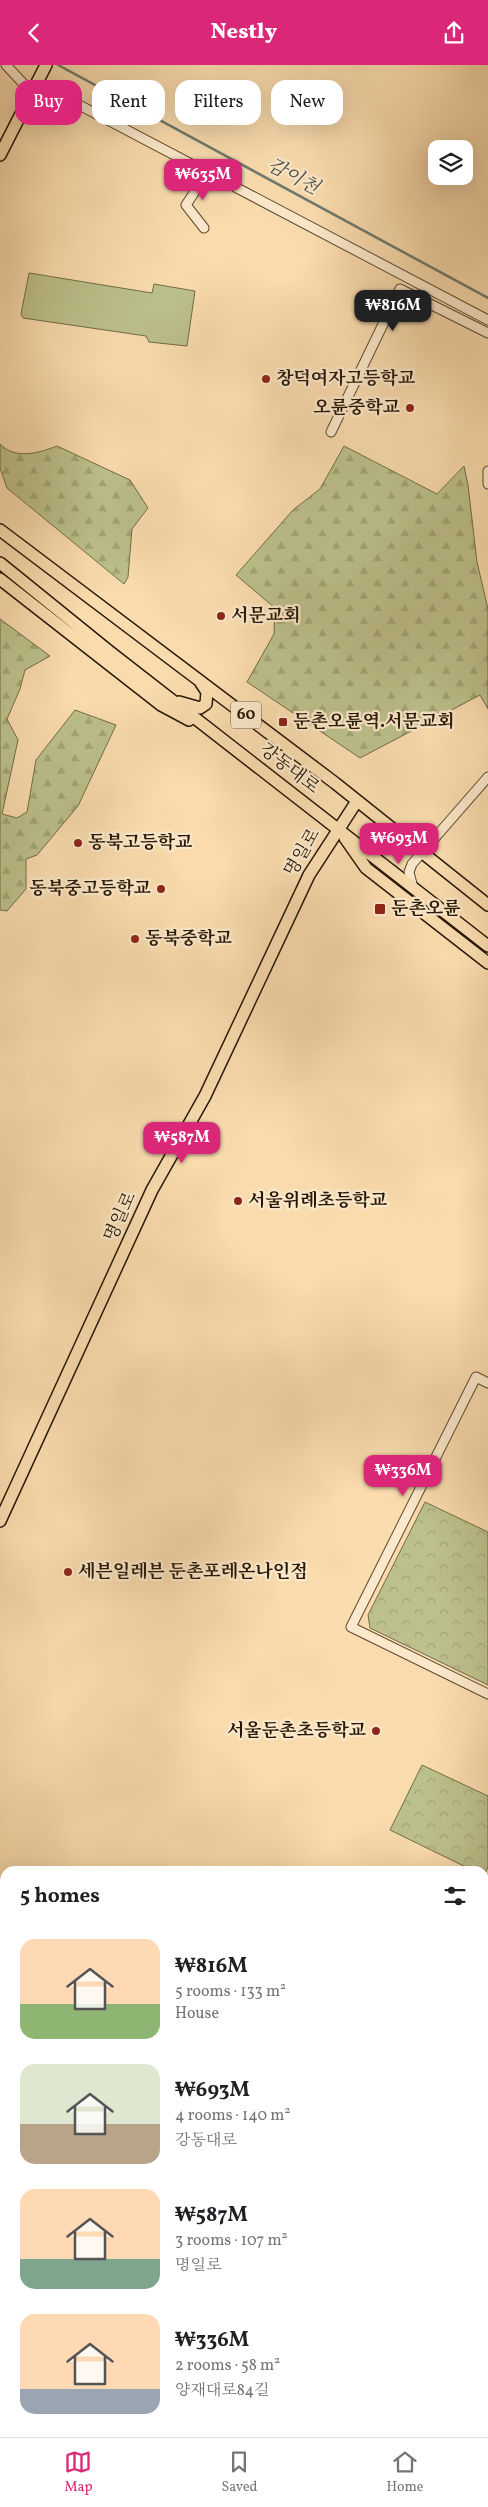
<!DOCTYPE html>
<html lang="en">
<head>
<meta charset="utf-8">
<style>
  body { margin:0; font-family:Vollkorn,"Noto Serif KR",serif; background:#f2f2f2; color:#202124; height:100vh; display:flex; flex-direction:column; font-size:19px; white-space:nowrap }
  * { box-sizing:border-box; margin:0 }
  p { font-size:16px; color:#757577 }
  .icon { flex:none; width:28px; height:28px; fill:none; stroke:currentColor; stroke-width:2; stroke-linecap:round; stroke-linejoin:round }
  .map { position:relative; flex:1; overflow:hidden }
  .side { position:absolute; left:0px; top:1801px; width:489px; height:571px; display:flex; flex-direction:column; background:#fff; border-radius:15px 15px 0 0; box-shadow:0 5px 20px #0002 }
  .side>* { flex:none }
  .guide { position:absolute; left:15px; top:15px; width:459px; height:45px; display:flex; gap:10px }
  .controls { position:absolute; left:428px; top:75px; display:grid; gap:10px }
  .controls a { display:grid; place-items:center; width:45px; height:45px; border-radius:10px; background:#fff; box-shadow:0 5px 20px #0002; font-size:25px }
  .price { position:absolute; translate:-50% -42px; padding:0 11px; border-radius:10px; background:#db2777; color:#fff; font-size:16px; line-height:32px; filter:drop-shadow(0 1px 2px #0008) }
  .price::after { content:''; position:absolute; left:50%; top:30px; width:15px; height:11px; margin-left:-8px; background:inherit; clip-path:polygon(0 0,100% 0,50% 100%) }
  .price.selected { background:#222; color:#fff }
  ul { padding:0; list-style:none }
  li { display:flex; align-items:center; gap:15px; height:125px; padding:0 20px }
  li span { display:grid; place-items:center; flex:none; width:140px; height:100px; border-radius:15px; color:#555 }
  li>.icon { margin-inline-start:auto }
  span .icon { width:60px; height:60px; fill:#fffc; stroke-width:1 }
  li b { font-size:21px }
  h2 { display:flex; justify-content:space-between; align-items:center; height:60px; padding:0 20px; font-size:21px }
  .pill { padding:0 18px; border-radius:15px; background:#fff; box-shadow:0 5px 20px #0002; font-size:18px; line-height:45px }
  .pill.selected { background:#db2777; color:#fff }
  header { display:flex; justify-content:space-between; align-items:center; height:65px; padding:0 20px; background:#db2777; color:#fff; font-size:22px; font-weight:800 }
  .tab-bar { display:flex; justify-content:space-around; align-items:center; height:70px; border-top:1px solid #e0e0e0; background:#fff; font-size:14px; color:#757577 }
  .tab-bar a { display:grid; justify-items:center; gap:2px }
  .tab-bar .selected { color:#db2777 }
  .map>svg:first-child { display:block }
</style>
</head>
<body>
<header><svg class="icon" aria-label="back" viewBox="0 0 24 24"><path d="M15 5l-7 7 7 7"/></svg>Nestly<svg class="icon" aria-label="share" viewBox="0 0 24 24"><path d="M12 15V3M7 8l5-5 5 5M5 13v7h14v-7"/></svg></header>
<div class="map">
<svg width="488" height="2372" viewBox="0 0 488 2372">
  <defs>
    <pattern id="forest-firs" width="22" height="20" patternUnits="userSpaceOnUse" patternTransform="scale(1.25)"><rect width="22" height="20" fill="#bcc08b"/><path d="M5 1l3.5 6h-7zM16 11l3.5 6h-7z" fill="#a2a476"/></pattern>
    <pattern id="park-crowns" width="20" height="18" patternUnits="userSpaceOnUse" patternTransform="scale(1.25)"><rect width="20" height="18" fill="#bcc08b"/><path d="M2 6a3 3 0 1 1 6 0M12 15a3 3 0 1 1 6 0" fill="none" stroke="#a2a476"/></pattern>
  </defs>
  <rect width="100%" height="100%" fill="#f9dbae"/>
  <filter id="stains"><feTurbulence type="fractalNoise" baseFrequency=".004" numOctaves="4"/><feColorMatrix values="0 0 0 0 .2 0 0 0 0 .09 0 0 0 0 .02 0 0 0 .5 -.17"/></filter>
  <radialGradient id="worn" r=".72"><stop offset=".6" stop-color="#630" stop-opacity="0"/><stop offset="1" stop-color="#630" stop-opacity=".3"/></radialGradient>
  <path fill="#bcc08b" stroke="#726c48" d="M 29,208 L 152,228 L 154,219 L 195,226 L 187,281 L 149,277 L 146,271 L 23,253 L 21,249 Z"/>
  <path fill="url(#forest-firs)" stroke="#726c48" d="M 0,379 C 15,395 39,388 57,381 L 130,415 L 148,443 L 132,464 L 128,512 L 124,519 L 7,423 L 0,403 Z
    M 344,381 L 437,429 L 464,401 L 468,420 L 477,497 L 488,544 L 488,644 L 480,630 L 360,693 L 247,617 L 274,569 L 275,543 L 236,510 L 293,445 L 320,424 Z
    M 0,554 L 50,591 L 25,605 L 20,624 L 7,654 L 18,675 L 2,749 L 17,753 L 27,747 L 36,695 L 75,645 L 116,660 L 78,741 L 37,790 L 26,794 L 26,824 L 7,846 L 0,845 Z"/>
  <path fill="url(#park-crowns)" stroke="#726c48" d="M 425,1437 L 488,1467 L 488,1620 L 370,1563 L 368,1550 Z
    M 422,1700 L 488,1731 L 488,1802 L 484,1810 L 484,1806 L 474,1806 L 390,1765 Z"/>
  <g fill="none" stroke-linecap="round" stroke-linejoin="round">
    <path stroke="#6e796c" stroke-width="2.5" d="M 58,0 L 488,233"/>
    <defs>
      <path id="minor" d="M 6,0 L 32,28
        M 34,24 L 64,32 L 488,255
        M 204,163 L 186,140 L 207,108
        M 331,367 L 400,224 L 488,268
        M 488,406 L 488,419
        M 413,823 L 409,807 L 412,799 L 488,712
        M 488,1318 L 476,1312 L 351,1562 L 488,1629
        M 484,1956 L 488,1958
        M 0,2063 L 5,2066
        M 484,2076 L 488,2067
        M 0,2125 L 5,2120
        M 484,2139 L 488,2141
        M 0,2154 L 5,2157
        M 0,2179 L 5,2182
        M 0,2217 L 5,2206
        M 484,2246 L 488,2237
        M 0,2256 L 5,2258
        M 0,2309 L 5,2311
        M 484,2327 L 488,2329
        M 0,2343 L 5,2332
        M 77,2368 L 87,2372
        M 252,2368 L 262,2372
        M 460,2368 L 470,2372
        M 24,2372 L 26,2368
        M 62,2372 L 64,2368
        M 342,2372 L 344,2368
        M 423,2372 L 425,2368"/>
      <path id="major" d="M 0,90 L 46,0
        M 0,465 L 335,718 L 488,840
        M 0,498 L 110,587 L 488,881
        M 0,514 L 161,640 L 189,655
        M 179,637 L 200,643 L 206,639 L 207,627 L 201,618
        M 345,773 L 366,803 L 488,898
        M 0,1456 L 152,1125 L 205,1031 L 309,810 L 357,736
        M 484,1842 L 488,1833
        M 0,1879 L 5,1882
        M 484,1883 L 488,1874
        M 246,2372 L 248,2368"/>
    </defs>
    <use href="#minor" stroke="#5c4930" stroke-width="11"/>
    <use href="#major" stroke="#271806" stroke-width="14"/>
    <use href="#minor" stroke="#fbe8ca" stroke-width="9"/>
    <use href="#major" stroke="#f9dbae" stroke-width="11"/>
  </g>
  <g fill="#8f2418" stroke="#fbe8ca" stroke-width="2">
    <circle cx="266" cy="314" r="5"/>
    <circle cx="410" cy="343" r="5"/>
    <circle cx="221" cy="551" r="5"/>
    <rect x="278" y="652" width="10" height="10" rx="2.5"/>
    <circle cx="78" cy="778" r="5"/>
    <circle cx="161" cy="824" r="5"/>
    <rect x="374" y="838" width="12" height="12" rx="2.5"/>
    <circle cx="135" cy="874" r="5"/>
    <circle cx="238" cy="1136" r="5"/>
    <circle cx="68" cy="1507" r="5"/>
    <circle cx="376" cy="1666" r="5"/>
  </g>
  <g text-anchor="middle" dominant-baseline="central" stroke-width="4.5" stroke-linejoin="round" paint-order="stroke">
    <rect fill="#fbe8ca" stroke="#675641" stroke-width="1" x="231" y="636.5" width="30" height="27" rx="4"/>
    <g font-size="16" font-weight="bold" fill="#271806">
      <text x="246" y="650">60</text>
    </g>
    <g font-size="18" font-weight="bold" fill="#271806" stroke="#fbe8ca" text-anchor="start">
      <text x="276" y="314">창덕여자고등학교</text>
      <text x="400" y="343" text-anchor="end">오륜중학교</text>
      <text x="231" y="551">서문교회</text>
      <text x="293" y="657">둔촌오륜역.서문교회</text>
      <text x="88" y="778">동북고등학교</text>
      <text x="151" y="824" text-anchor="end">동북중고등학교</text>
      <text x="391" y="844">둔촌오륜</text>
      <text x="145" y="874">동북중학교</text>
      <text x="248" y="1136">서울위례초등학교</text>
      <text x="78" y="1507">세븐일레븐 둔촌포레온나인점</text>
      <text x="366" y="1666" text-anchor="end">서울둔촌초등학교</text>
    </g>
    <g font-size="18" fill="#271806" stroke="#fbe8ca">
      <text transform="translate(289 704) rotate(38)">강동대로</text>
      <text transform="translate(303 788) rotate(-60)">명일로</text>
      <text transform="translate(121 1152) rotate(-66)">명일로</text>
    </g>
    <g font-size="19" font-style="italic" fill="#515142" stroke="#fbe8ca">
      <text transform="translate(293 112) rotate(28)">감이천</text>
    </g>
  </g>
  <rect width="100%" height="100%" filter="url(#stains)"/>
  <rect width="100%" height="100%" fill="url(#worn)"/>
</svg>
<div class="controls">
<a><svg class="icon" aria-label="layers" viewBox="0 0 24 24"><path d="M12 4l9 5-9 5-9-5zM3 14l9 5 9-5"/></svg></a>
</div>
<b class="price" style="left:203px;top:136px">₩635M</b>
<b class="price selected" style="left:393px;top:267px">₩816M</b>
<b class="price" style="left:399px;top:800px">₩693M</b>
<b class="price" style="left:182px;top:1099px">₩587M</b>
<b class="price" style="left:403px;top:1432px">₩336M</b>
<div class="guide">
<a class="pill selected">Buy</a>
<a class="pill">Rent</a>
<a class="pill">Filters</a>
<a class="pill">New</a>
</div>
<section class="side">
<h2>5 homes<svg class="icon" aria-label="filters" viewBox="0 0 24 24"><path d="M4 7h16M4 17h16"/><circle cx="9" cy="7" r="2"/><circle cx="15" cy="17" r="2"/></svg></h2>
<ul>
<li><span style="background:linear-gradient(#ffd9b3 65%,#8fb573 0)"><svg class="icon" aria-label="home" viewBox="0 0 24 24"><path d="M3 11l9-7 9 7M6 9v11h12V9"/></svg></span><div><b>₩816M</b><p>5 rooms · 133 m²</p><p>House</p></div></li>
<li><span style="background:linear-gradient(#dfe7d0 60%,#b9a48a 0)"><svg class="icon" aria-label="home" viewBox="0 0 24 24"><path d="M3 11l9-7 9 7M6 9v11h12V9"/></svg></span><div><b>₩693M</b><p>4 rooms · 140 m²</p><p>강동대로</p></div></li>
<li><span style="background:linear-gradient(#ffd9b3 70%,#7fa58c 0)"><svg class="icon" aria-label="home" viewBox="0 0 24 24"><path d="M3 11l9-7 9 7M6 9v11h12V9"/></svg></span><div><b>₩587M</b><p>3 rooms · 107 m²</p><p>명일로</p></div></li>
<li><span style="background:linear-gradient(#ffd9b3 75%,#9aa5b1 0)"><svg class="icon" aria-label="home" viewBox="0 0 24 24"><path d="M3 11l9-7 9 7M6 9v11h12V9"/></svg></span><div><b>₩336M</b><p>2 rooms · 58 m²</p><p>양재대로84길</p></div></li>
</ul>
</section>
</div>
<nav class="tab-bar">
<a class="selected"><svg class="icon" aria-label="map" viewBox="0 0 24 24"><path d="M3 6l6-2 6 2 6-2v14l-6 2-6-2-6 2zM9 4v14M15 6v14"/></svg>Map</a>
<a><svg class="icon" aria-label="saved" viewBox="0 0 24 24"><path d="M7 4h10v16l-5-4-5 4z"/></svg>Saved</a>
<a><svg class="icon" aria-label="home" viewBox="0 0 24 24"><path d="M3 11l9-7 9 7M6 9v11h12V9"/></svg>Home</a>
</nav>
</body>
</html>
